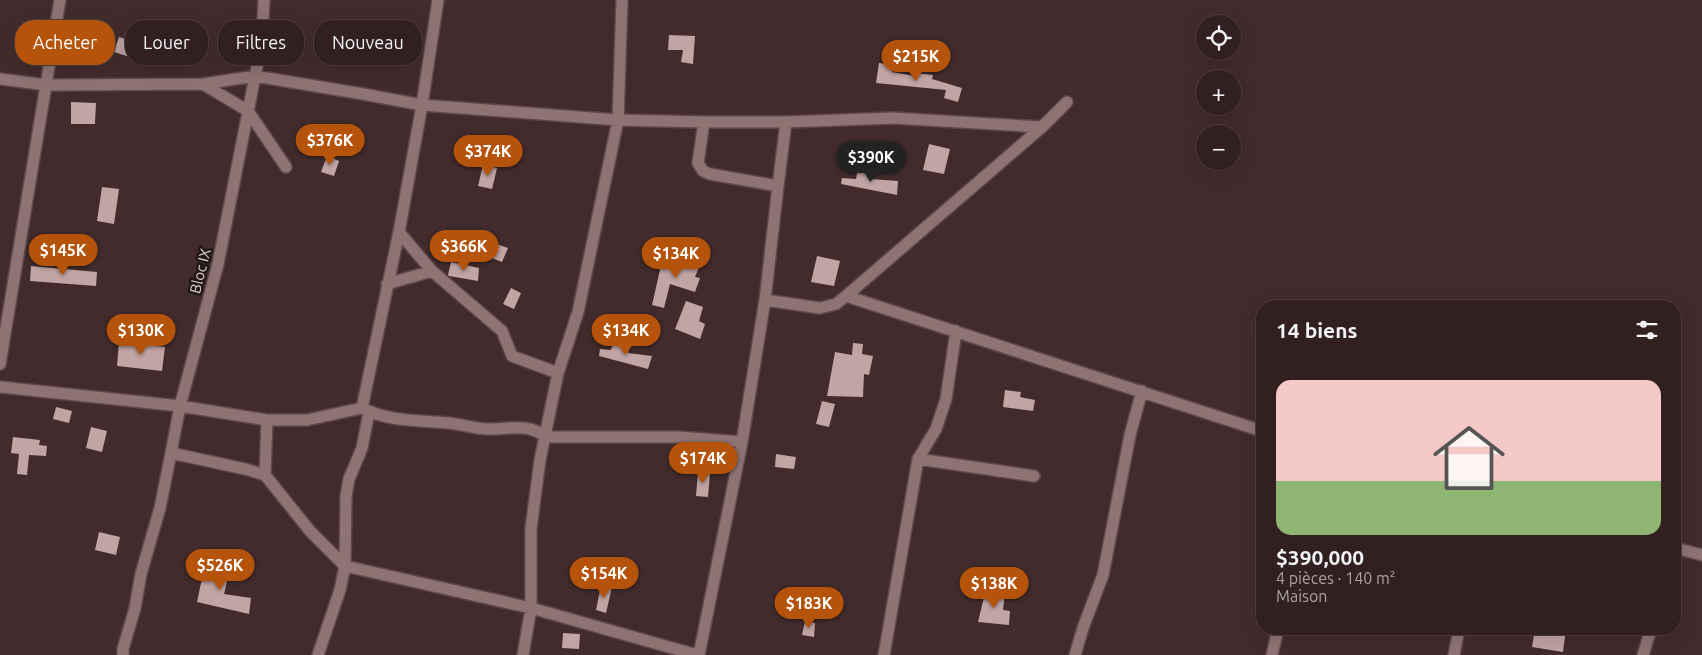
<!DOCTYPE html>
<html lang="fr">
<head>
<meta charset="utf-8">
<style>
  body { margin:0; font-family:Ubuntu,sans-serif; background:#3a282a; color:#f1f3f6; height:100vh; display:flex; flex-direction:column; font-size:19px; white-space:nowrap }
  * { box-sizing:border-box; margin:0 }
  p { font-size:16px; color:#a8a3a5 }
  .icon { flex:none; width:28px; height:28px; fill:none; stroke:currentColor; stroke-width:2; stroke-linecap:round; stroke-linejoin:round }
  .map { position:relative; flex:1; overflow:hidden }
  .side { position:absolute; left:1256px; top:300px; width:425px; height:335px; display:flex; flex-direction:column; background:#322021; border-radius:20px; box-shadow:0 5px 20px #0002,0 0 0 1px #4d3e3f }
  .side>* { flex:none }
  .top-card { position:absolute; left:15px; top:20px; width:475px; height:45px; display:flex; gap:10px }
  .fabs { position:absolute; left:1196px; top:15px; display:grid; gap:10px }
  .fabs a { display:grid; place-items:center; width:45px; height:45px; border-radius:50%; background:#322021; box-shadow:0 5px 20px #0002,0 0 0 1px #4d3e3f; font-size:25px }
  .price { position:absolute; translate:-50% -42px; padding:0 11px; border-radius:18px; background:#b45309; color:#fff; font-size:16px; line-height:32px; filter:drop-shadow(0 1px 2px #0008) }
  .price::after { content:''; position:absolute; left:50%; top:30px; width:15px; height:11px; margin-left:-8px; background:inherit; clip-path:polygon(0 0,100% 0,50% 100%) }
  .price.current { background:#222; color:#fff }
  ul { padding:0; list-style:none }
  li { display:grid; align-content:center; gap:10px; height:265px; padding:0 20px }
  li+li { border-top:1px solid #4d3e3f }
  li span { display:grid; place-items:center; height:155px; border-radius:15px; color:#555 }
  li>.icon { margin-inline-start:auto }
  span .icon { width:90px; height:90px; fill:#fffc; stroke-width:1 }
  li b { font-size:21px }
  h2 { display:flex; justify-content:space-between; align-items:center; height:60px; padding:0 20px; font-size:21px }
  .chip { padding:0 18px; border-radius:20px; background:#322021; box-shadow:0 5px 20px #0002,0 0 0 1px #4d3e3f; font-size:18px; line-height:45px }
  .chip.current { background:#b45309; color:#fff }
  .map>svg:first-child { display:block }
</style>
</head>
<body>
<div class="map">
<svg width="1702" height="655" viewBox="0 0 1702 655">
  <rect width="100%" height="100%" fill="#422b2c"/>
  <path fill="#c1a4a4" d="M 320,26 L 332,28 L 331,43 L 318,41 Z
    M 669,35 L 695,36 L 693,64 L 681,62 L 683,50 L 668,50 Z
    M 119,37 L 134,42 L 130,57 L 114,52 Z
    M 879,63 L 893,65 L 892,72 L 915,76 L 915,73 L 933,75 L 932,79 L 962,88 L 958,102 L 944,98 L 946,90 L 876,83 Z
    M 71,102 L 96,103 L 95,124 L 71,124 Z
    M 348,130 L 362,131 L 361,151 L 346,150 Z
    M 929,144 L 950,149 L 944,174 L 923,170 Z
    M 327,156 L 339,161 L 334,176 L 321,172 Z
    M 483,165 L 497,168 L 492,189 L 478,186 Z
    M 858,168 L 872,170 L 870,179 L 898,181 L 897,195 L 841,184 L 842,178 L 856,179 Z
    M 102,187 L 119,189 L 114,224 L 97,221 Z
    M 476,237 L 508,248 L 502,262 L 474,251 Z
    M 687,254 L 702,260 L 695,277 L 700,278 L 695,292 L 670,284 L 664,308 L 652,305 L 662,261 L 682,267 Z
    M 817,256 L 840,261 L 834,286 L 811,282 Z
    M 451,262 L 479,268 L 478,281 L 449,276 L 448,275 Z
    M 31,266 L 97,272 L 96,286 L 30,281 Z
    M 511,288 L 521,293 L 514,309 L 503,304 Z
    M 686,301 L 703,307 L 699,321 L 705,324 L 700,339 L 675,329 Z
    M 119,342 L 165,347 L 162,371 L 117,366 Z
    M 613,343 L 629,348 L 628,353 L 652,356 L 648,369 L 599,356 L 600,349 L 611,350 Z
    M 853,343 L 863,344 L 862,354 L 873,356 L 869,375 L 864,374 L 863,397 L 827,396 L 835,352 L 852,355 Z
    M 1005,390 L 1021,392 L 1020,397 L 1035,400 L 1033,411 L 1003,407 Z
    M 822,401 L 835,404 L 829,427 L 816,424 Z
    M 56,407 L 72,411 L 69,423 L 53,419 Z
    M 91,427 L 107,431 L 102,452 L 86,448 Z
    M 13,437 L 40,440 L 39,445 L 47,446 L 46,456 L 29,455 L 27,475 L 17,474 L 19,454 L 11,453 Z
    M 776,454 L 796,457 L 794,469 L 775,467 Z
    M 698,472 L 710,473 L 708,497 L 696,496 Z
    M 99,532 L 120,537 L 116,555 L 95,550 Z
    M 205,564 L 230,569 L 224,594 L 251,598 L 249,614 L 197,602 Z
    M 601,585 L 612,587 L 606,613 L 596,610 Z
    M 986,589 L 1005,593 L 1003,610 L 1010,611 L 1009,625 L 978,622 Z
    M 805,621 L 815,623 L 814,637 L 802,635 Z
    M 1535,629 L 1566,629 L 1563,652 L 1532,647 Z
    M 563,633 L 580,634 L 579,649 L 562,648 Z"/>
  <g fill="none" stroke-linecap="round" stroke-linejoin="round">
    <defs>
      <path id="minor" d="M 264,0 L 262,41 L 218,264 L 180,406 L 171,453 L 245,469 L 265,475
        M 622,0 L 618,120 L 422,105 L 399,232 L 362,408 L 307,420 L 267,420 L 265,475 L 310,531 L 345,566 L 531,608 L 697,655
        M 0,79 L 47,85 L 203,84 L 255,76 L 363,94 L 422,105 L 438,0
        M 203,84 L 248,111 L 286,167
        M 704,122 L 786,122 L 778,186
        M 786,122 L 893,118 L 1042,127
        M 399,232 L 432,271
        M 387,284 L 432,271 L 502,331 L 512,356 L 558,373
        M 846,296 L 1042,127 L 1067,102
        M 765,300 L 820,308 L 836,304 L 846,296 L 1262,431
        M 0,364 L 60,0
        M 0,387 L 180,406 L 267,420
        M 362,408 C 389,422 418,420 448,423 C 460,424 473,428 486,429 C 504,430 530,422 545,437 L 678,437 L 742,442 L 765,300 L 778,186 L 710,174 L 703,171 L 698,163 L 704,122 L 618,120 L 578,312 L 558,373 L 540,460 L 531,528 L 531,608 L 523,655
        M 918,459 L 1034,476
        M 1675,548 L 1702,555
        M 123,655 L 123,649 L 135,608 L 141,574 L 160,508 L 171,453
        M 318,655 L 340,590 L 345,566 L 346,496 L 349,479 L 362,448 L 369,412
        M 699,655 L 742,442
        M 884,655 L 918,459 L 936,429 L 946,399 L 956,331
        M 1075,655 L 1083,628 L 1103,575 L 1130,435 L 1142,391
        M 1272,655 L 1278,629
        M 1454,655 L 1459,629
        M 1643,655 L 1651,629"/>
    </defs>
    <use href="#minor" stroke="#5c484a" stroke-width="14"/>
    <use href="#minor" stroke="#8e7374" stroke-width="11"/>
  </g>
  <g text-anchor="middle" dominant-baseline="central" stroke-width="5" stroke-linejoin="round" paint-order="stroke">
    <g font-size="15" fill="#e0d0d1" stroke="#211717">
      <text transform="translate(200 271) rotate(-76)">Bloc IX</text>
    </g>
  </g>
</svg>
<div class="fabs">
<a><svg class="icon" aria-label="locate" viewBox="0 0 24 24"><circle cx="12" cy="12" r="6"/><path d="M12 2v4M12 18v4M2 12h4M18 12h4"/></svg></a>
<a>+</a>
<a>−</a>
</div>
<b class="price" style="left:916px;top:82px">$215K</b>
<b class="price" style="left:330px;top:166px">$376K</b>
<b class="price" style="left:488px;top:177px">$374K</b>
<b class="price current" style="left:871px;top:183px">$390K</b>
<b class="price" style="left:464px;top:272px">$366K</b>
<b class="price" style="left:63px;top:276px">$145K</b>
<b class="price" style="left:676px;top:279px">$134K</b>
<b class="price" style="left:141px;top:356px">$130K</b>
<b class="price" style="left:626px;top:356px">$134K</b>
<b class="price" style="left:703px;top:484px">$174K</b>
<b class="price" style="left:220px;top:591px">$526K</b>
<b class="price" style="left:604px;top:599px">$154K</b>
<b class="price" style="left:994px;top:609px">$138K</b>
<b class="price" style="left:809px;top:629px">$183K</b>
<div class="top-card">
<a class="chip current">Acheter</a>
<a class="chip">Louer</a>
<a class="chip">Filtres</a>
<a class="chip">Nouveau</a>
</div>
<section class="side">
<h2>14 biens<svg class="icon" aria-label="filters" viewBox="0 0 24 24"><path d="M4 7h16M4 17h16"/><circle cx="9" cy="7" r="2"/><circle cx="15" cy="17" r="2"/></svg></h2>
<ul>
<li><span style="background:linear-gradient(#f6c9c9 65%,#8fb573 0)"><svg class="icon" aria-label="home" viewBox="0 0 24 24"><path d="M3 11l9-7 9 7M6 9v11h12V9"/></svg></span><div><b>$390,000</b><p>4 pièces · 140 m²</p><p>Maison</p></div></li>
</ul>
</section>
</div>
</body>
</html>
